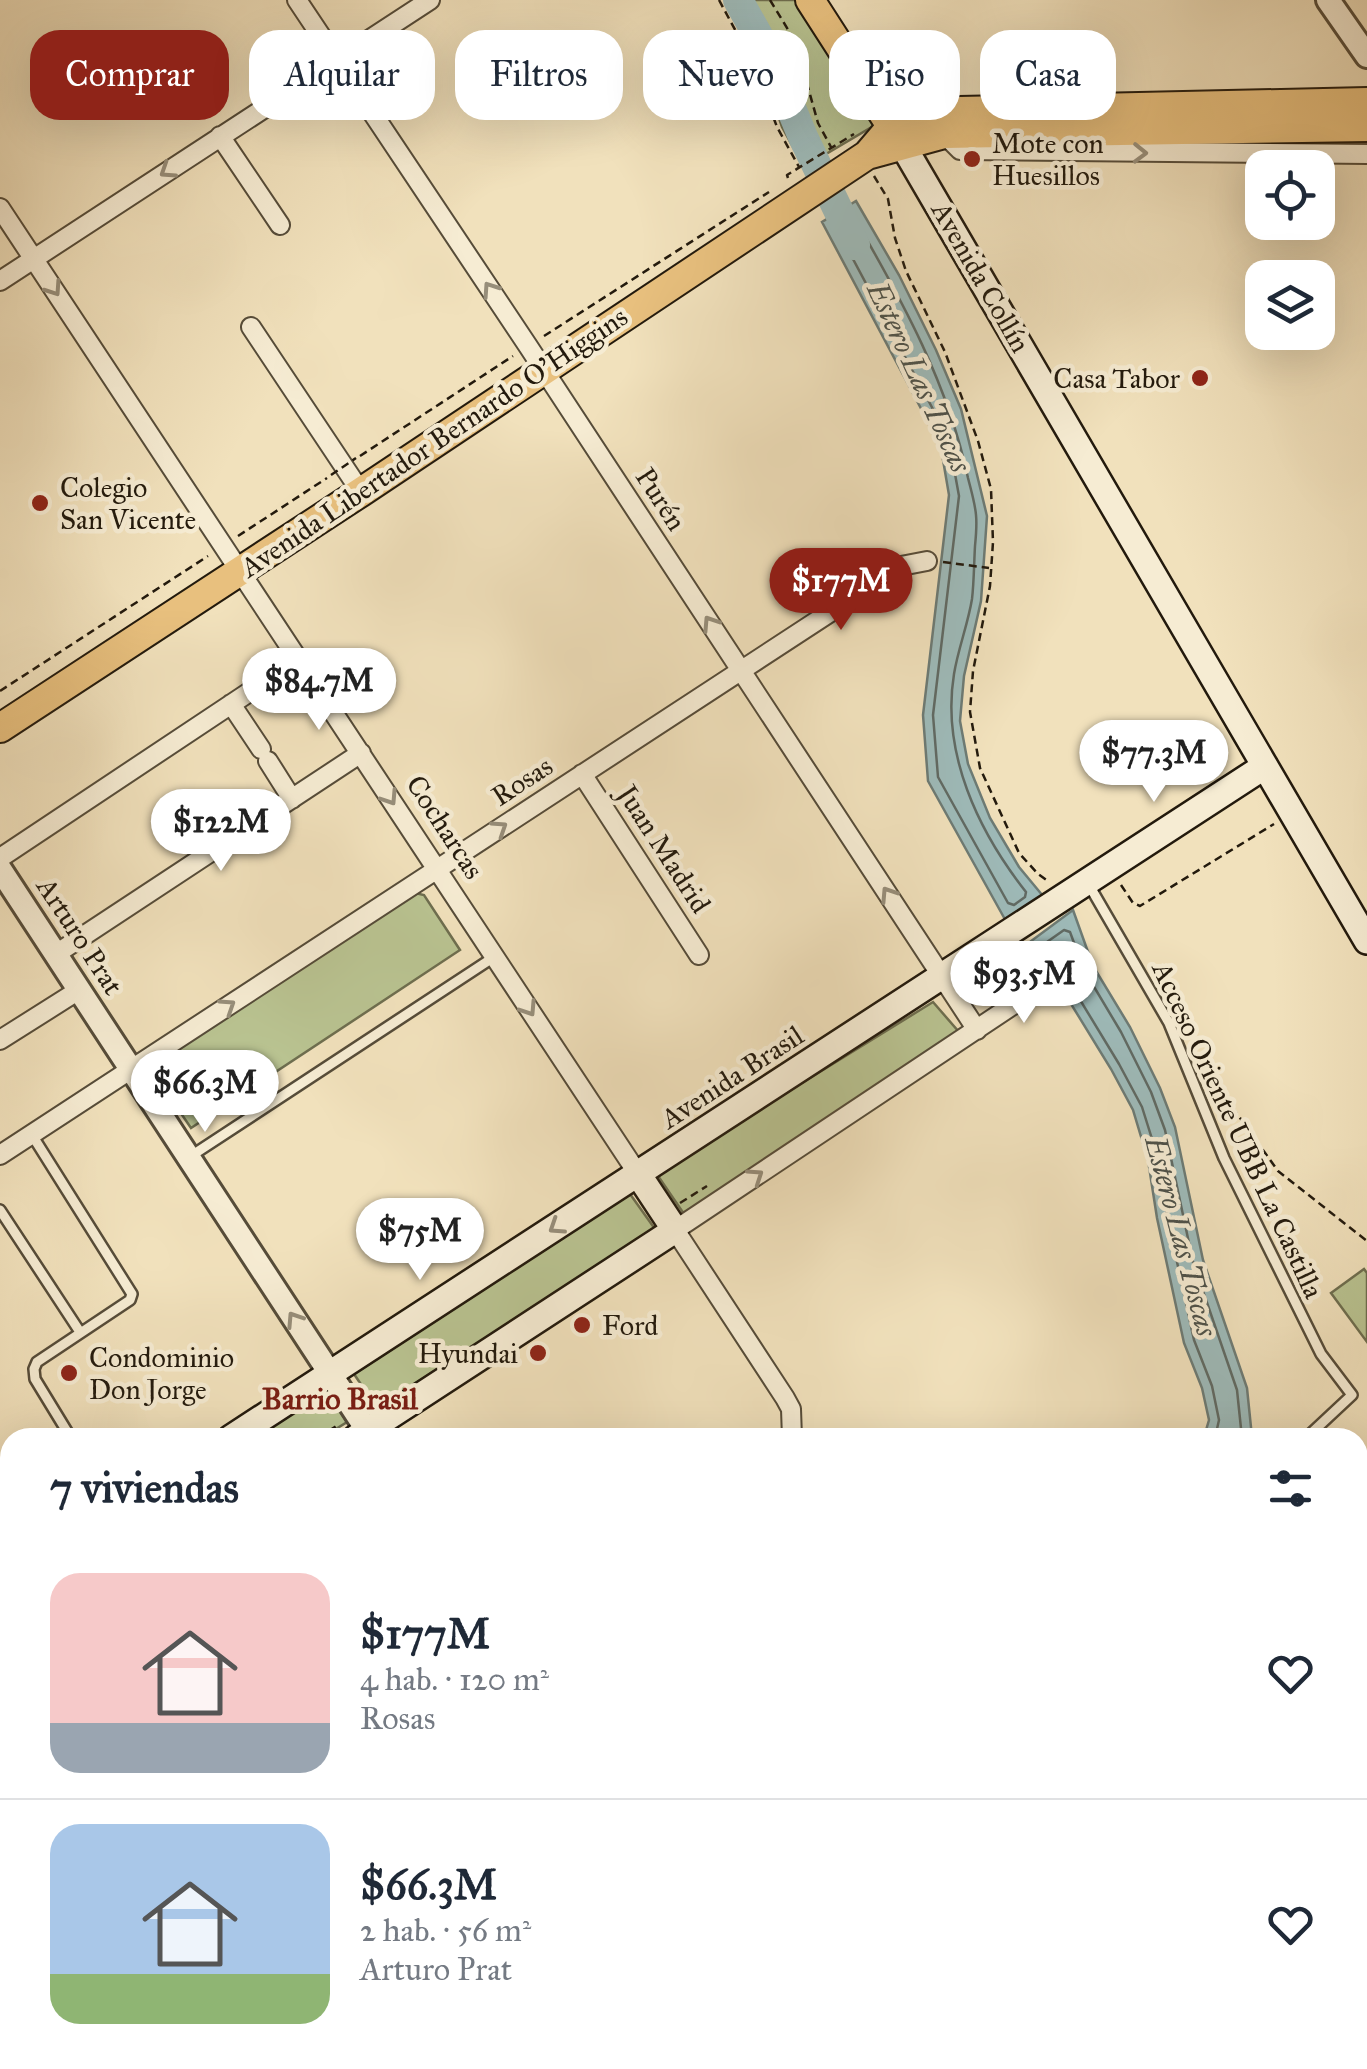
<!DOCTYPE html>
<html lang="es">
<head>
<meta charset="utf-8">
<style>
  body { margin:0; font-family:"IM FELL Great Primer",serif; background:#f6f6f7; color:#1f2937; height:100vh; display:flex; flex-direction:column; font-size:38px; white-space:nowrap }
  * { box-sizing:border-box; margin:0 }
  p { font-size:32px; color:#747a83 }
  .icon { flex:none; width:55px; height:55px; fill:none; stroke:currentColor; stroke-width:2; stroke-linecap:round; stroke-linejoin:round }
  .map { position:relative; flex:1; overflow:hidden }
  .panel { position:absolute; left:0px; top:1428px; width:1368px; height:642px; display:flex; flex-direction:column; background:#fff; border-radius:30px 30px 0 0; box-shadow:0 10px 40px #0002 }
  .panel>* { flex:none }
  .top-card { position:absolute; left:30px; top:30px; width:1308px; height:90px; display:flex; gap:20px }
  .tools { position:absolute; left:1245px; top:150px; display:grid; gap:20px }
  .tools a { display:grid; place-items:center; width:90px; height:90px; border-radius:20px; background:#fff; box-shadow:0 10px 40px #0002; font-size:50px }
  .price { position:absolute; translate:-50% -85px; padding:0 22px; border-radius:35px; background:#fff; color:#222; font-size:32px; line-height:65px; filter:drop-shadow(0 2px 5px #0008) }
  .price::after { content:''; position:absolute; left:50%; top:60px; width:30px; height:22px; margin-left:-15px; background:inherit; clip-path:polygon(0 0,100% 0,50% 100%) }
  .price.current { background:#8f2418; color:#fff }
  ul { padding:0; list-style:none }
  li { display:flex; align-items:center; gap:30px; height:250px; padding:0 50px }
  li+li { border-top:2px solid #e0e1e3 }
  li span { display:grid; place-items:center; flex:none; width:280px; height:200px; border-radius:30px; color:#555 }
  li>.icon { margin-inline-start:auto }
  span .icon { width:120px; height:120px; fill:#fffc; stroke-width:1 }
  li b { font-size:42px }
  h2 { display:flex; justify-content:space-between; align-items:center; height:120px; padding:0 50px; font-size:42px }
  .chip { padding:0 35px; border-radius:30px; background:#fff; box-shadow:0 10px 40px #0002; font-size:35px; line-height:90px }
  .chip.current { background:#8f2418; color:#fff }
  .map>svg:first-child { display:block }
</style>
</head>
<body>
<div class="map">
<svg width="1367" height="2069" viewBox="0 0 1367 2069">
  <rect width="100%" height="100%" fill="#f1e1bc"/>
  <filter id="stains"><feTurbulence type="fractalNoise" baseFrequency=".002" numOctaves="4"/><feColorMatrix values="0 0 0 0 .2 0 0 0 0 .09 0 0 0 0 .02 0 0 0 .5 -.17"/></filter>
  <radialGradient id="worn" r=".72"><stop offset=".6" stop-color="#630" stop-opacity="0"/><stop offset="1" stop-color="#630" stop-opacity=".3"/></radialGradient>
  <path fill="#b9c391" stroke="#6e6e4f" stroke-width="2.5" d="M 725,0 L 795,0 L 875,125 L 804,167 L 782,127 L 758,57 Z
    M 415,893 L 424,895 L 460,950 L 191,1128 L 154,1074 L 155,1063 Z
    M 933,1002 L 959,1032 L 684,1214 L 656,1173 Z
    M 630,1194 L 655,1229 L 377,1408 L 354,1374 Z
    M 1364,1269 L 1367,1273 L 1367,1342 L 1331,1293 Z
    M 321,1382 L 347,1422 L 323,1437 L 237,1438 Z"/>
  <path fill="#9ebbba" stroke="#6d7b75" stroke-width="2.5" d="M 856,201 L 899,275 L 936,350 L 961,409 L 987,516 L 981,601 L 964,676 L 960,721 L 968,764 L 990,818 L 1019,867 L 1043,896 L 1007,923 L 928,781 L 923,715 L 949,495 L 942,454 L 926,418 L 822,222 Z
    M 1073,910 L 1093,966 L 1130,1027 L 1160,1088 L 1175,1127 L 1203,1260 L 1247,1388 L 1252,1437 L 1204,1437 L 1209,1420 L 1202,1388 L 1184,1343 L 1157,1218 L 1148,1160 L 1133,1110 L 1111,1069 L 1060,986 L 1015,953 Z"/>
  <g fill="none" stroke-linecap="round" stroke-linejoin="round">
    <path stroke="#606a64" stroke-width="2.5" d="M 850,217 L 855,219 C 903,302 948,384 968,478 C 971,490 975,503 976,515 C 977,525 976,536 975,546 C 974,563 974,582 972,599 C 968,624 958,649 954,674 C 941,753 978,831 1026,892 L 1025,897 L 1014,905 L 1008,903 L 938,777 L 933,715 L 959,496 L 951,452 L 935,413 L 837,229 L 838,224 Z
      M 1215,1438 L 1219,1420 L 1212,1386 L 1194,1340 L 1167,1216 L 1158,1158 L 1142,1107 L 1119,1064 L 1068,980 L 1035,954 L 1037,949 L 1064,930 L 1070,932 L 1084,970 L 1121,1032 L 1151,1092 L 1165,1130 L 1193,1262 L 1237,1390 L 1242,1438"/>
    <path stroke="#9ebbba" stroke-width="30" d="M 738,0 L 770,57 L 803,137 L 855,245"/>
    <defs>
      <path id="service" d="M 1089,885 L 1169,1023 L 1224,1158 L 1321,1354 L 1352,1395 L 1306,1438
        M 32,1135 L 132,1294 L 130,1300 L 37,1362 L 34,1369 L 35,1379 L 71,1438
        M 191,1156 L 494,957
        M 0,1210 L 80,1332"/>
      <path id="minor" d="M 297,0 L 528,346 L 977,1030
        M 944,134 L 960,150 L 1367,154
        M 220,136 L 280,225
        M 0,208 L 638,1174
        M 0,281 L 430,0
        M 251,327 L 361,492
        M 231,704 L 261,749
        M 268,761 L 292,799
        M 582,774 L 699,955
        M 0,858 L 299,659
        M 56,954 L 361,753
        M 0,1040 L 79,990
        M 0,1155 L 901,566 L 927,561
        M 792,1438 L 791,1409 L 785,1398 L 675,1230 L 1046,983
        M 1358,1919 L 1365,1929
        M 1358,1970 L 1367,1960
        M 734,2060 L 739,2069
        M 896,2060 L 906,2069
        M 1213,2060 L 1222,2069
        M 576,2069 L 590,2060
        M 688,2069 L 701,2060
        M 793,2069 L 809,2060
        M 963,2069 L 969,2060
        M 1256,2069 L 1265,2060"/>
      <path id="tertiary" d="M 1328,0 L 1367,56
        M 0,869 L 367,1430
        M 0,1535 L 10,1559
        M 378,2060 L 397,2069"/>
      <path id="secondary" d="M 902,144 L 1367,941
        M 231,1438 L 1265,766
        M 356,1438 L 675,1230 L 638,1174
        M 0,1586 L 10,1580
        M 0,1665 L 10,1658
        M 177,2069 L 178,2060"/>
      <path id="primary" d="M 810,0 L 902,143
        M 868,154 L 891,127 L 924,116 L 959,111 L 1367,102
        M 0,728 L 361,492 L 867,155 L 944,134 L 1367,127"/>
    </defs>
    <use href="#service" stroke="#564c39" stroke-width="14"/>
    <use href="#minor" stroke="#564c39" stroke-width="22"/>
    <use href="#tertiary" stroke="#564c39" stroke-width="28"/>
    <use href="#secondary" stroke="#231a0d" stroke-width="30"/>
    <use href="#primary" stroke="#231a0d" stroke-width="32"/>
    <path stroke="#231a0d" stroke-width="2.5" stroke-dasharray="8 5" stroke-linecap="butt" d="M 719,0 L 753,63 L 777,127 L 799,167
      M 770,0 L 795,41 L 818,123 L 831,147
      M 874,176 L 888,199 L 895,238 L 906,271 L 945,352 L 978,441 L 991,489 L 993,542 L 990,586 L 973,671 L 970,712 L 980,768 L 1019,853 L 1038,874 L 1048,881
      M 788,178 L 787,175 L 854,134
      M 544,336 L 769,192
      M 360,456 L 513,356
      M 238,536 L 327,478
      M 943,562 L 989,568
      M 0,691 L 208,556
      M 1121,885 L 1133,903 L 1140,906 L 1274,824
      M 982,978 L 991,997
      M 1202,1065 L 1278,1171 L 1367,1241
      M 680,1203 L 707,1186
      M 318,1438 L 338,1425"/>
    <use href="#service" stroke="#f6ecd3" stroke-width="9"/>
    <use href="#minor" stroke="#f6ecd3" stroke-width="18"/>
    <use href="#tertiary" stroke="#f6ecd3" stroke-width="22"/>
    <use href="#secondary" stroke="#f6ecd3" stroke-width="25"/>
    <use href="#primary" stroke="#e8c07e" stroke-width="28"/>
    <path stroke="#231a0d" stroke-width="5" stroke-dasharray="18 18" stroke-linecap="butt" d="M 0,2032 L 10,2032
      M 239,2060 L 281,2069"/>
    <path stroke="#231a0d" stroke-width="2.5" stroke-dasharray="8 5" stroke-linecap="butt" d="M 331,475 L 356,458"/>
  </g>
  <defs><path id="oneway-chevron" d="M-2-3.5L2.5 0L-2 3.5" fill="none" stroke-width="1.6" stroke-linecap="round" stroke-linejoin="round" transform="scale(2.5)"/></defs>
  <g stroke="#978e7a">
    <use href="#oneway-chevron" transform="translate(1140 153) rotate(1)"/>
    <use href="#oneway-chevron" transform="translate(167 171) rotate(147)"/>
    <use href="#oneway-chevron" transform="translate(54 289) rotate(56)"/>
    <use href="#oneway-chevron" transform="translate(490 289) rotate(-124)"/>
    <use href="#oneway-chevron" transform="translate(710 623) rotate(-123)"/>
    <use href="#oneway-chevron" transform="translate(390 798) rotate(57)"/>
    <use href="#oneway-chevron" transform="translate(500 828) rotate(-33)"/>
    <use href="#oneway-chevron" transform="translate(888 894) rotate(-123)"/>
    <use href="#oneway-chevron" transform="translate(228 1006) rotate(-33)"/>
    <use href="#oneway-chevron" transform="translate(529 1009) rotate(57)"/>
    <use href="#oneway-chevron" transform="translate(756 1176) rotate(-34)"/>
    <use href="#oneway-chevron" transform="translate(556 1227) rotate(147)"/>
    <use href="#oneway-chevron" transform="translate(294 1319) rotate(-123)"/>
  </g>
  <g fill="#8f2418" stroke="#f6ecd3" stroke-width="4">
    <circle cx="972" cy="159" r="10"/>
    <circle cx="1200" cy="378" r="10"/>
    <circle cx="40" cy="503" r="10"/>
    <circle cx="582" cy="1325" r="10"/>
    <circle cx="538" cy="1353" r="10"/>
    <circle cx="69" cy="1373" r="10"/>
  </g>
  <g text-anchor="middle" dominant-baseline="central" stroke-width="9" stroke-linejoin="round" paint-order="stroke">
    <g font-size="28" fill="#231a0d" stroke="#f6ecd3" text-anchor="start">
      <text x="992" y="143">Mote con<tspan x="992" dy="32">Huesillos</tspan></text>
      <text x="1180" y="378" text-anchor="end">Casa Tabor</text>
      <text x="60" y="487">Colegio<tspan x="60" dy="32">San Vicente</tspan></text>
      <text x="602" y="1325">Ford</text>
      <text x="518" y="1353" text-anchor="end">Hyundai</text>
      <text x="89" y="1357">Condominio<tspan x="89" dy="32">Don Jorge</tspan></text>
    </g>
    <g font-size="28" fill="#231a0d" stroke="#f6ecd3">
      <text transform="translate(981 277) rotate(60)">Avenida Collín</text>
      <text transform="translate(434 442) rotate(-34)">Avenida Libertador Bernardo O'Higgins</text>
      <text transform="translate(661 499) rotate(57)">Purén</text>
      <text transform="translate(522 781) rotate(-33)">Rosas</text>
      <text transform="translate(445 827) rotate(57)">Cocharcas</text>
      <text transform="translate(664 849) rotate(57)">Juan Madrid</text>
      <text transform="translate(80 936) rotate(57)">Arturo Prat</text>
      <text transform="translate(732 1077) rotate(-33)">Avenida Brasil</text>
      <text transform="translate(1238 1130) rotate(65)">Acceso Oriente UBB La Castilla</text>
    </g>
    <g font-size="30" font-style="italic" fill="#4e524a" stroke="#f6ecd3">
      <text transform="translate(919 377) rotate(65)">Estero Las Toscas</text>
      <text transform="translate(1181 1236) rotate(75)">Estero Las Toscas</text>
    </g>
    <g font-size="30" font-weight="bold" fill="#7a1f14" stroke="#f6ecd3">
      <text x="340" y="1399">Barrio Brasil</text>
    </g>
  </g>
  <rect width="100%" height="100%" filter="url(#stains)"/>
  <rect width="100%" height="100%" fill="url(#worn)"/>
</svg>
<div class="tools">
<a><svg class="icon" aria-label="locate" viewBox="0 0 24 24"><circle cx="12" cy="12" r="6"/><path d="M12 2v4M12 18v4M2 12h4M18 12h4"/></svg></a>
<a><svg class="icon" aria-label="layers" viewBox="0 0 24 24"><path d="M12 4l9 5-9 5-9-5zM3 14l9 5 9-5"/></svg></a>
</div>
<b class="price current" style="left:841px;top:633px">$177M</b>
<b class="price" style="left:319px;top:733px">$84.7M</b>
<b class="price" style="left:1154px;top:805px">$77.3M</b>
<b class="price" style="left:221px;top:874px">$122M</b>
<b class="price" style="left:1024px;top:1026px">$93.5M</b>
<b class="price" style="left:205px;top:1135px">$66.3M</b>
<b class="price" style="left:420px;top:1283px">$75M</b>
<div class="top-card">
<a class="chip current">Comprar</a>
<a class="chip">Alquilar</a>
<a class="chip">Filtros</a>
<a class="chip">Nuevo</a>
<a class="chip">Piso</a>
<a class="chip">Casa</a>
</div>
<section class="panel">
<h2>7 viviendas<svg class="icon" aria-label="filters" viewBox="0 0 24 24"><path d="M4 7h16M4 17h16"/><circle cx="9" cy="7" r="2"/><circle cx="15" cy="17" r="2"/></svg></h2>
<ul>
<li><span style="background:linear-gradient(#f6c9c9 75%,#9aa5b1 0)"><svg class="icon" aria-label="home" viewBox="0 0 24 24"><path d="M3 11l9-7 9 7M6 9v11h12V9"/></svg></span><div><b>$177M</b><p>4 hab. · 120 m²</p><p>Rosas</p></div><svg class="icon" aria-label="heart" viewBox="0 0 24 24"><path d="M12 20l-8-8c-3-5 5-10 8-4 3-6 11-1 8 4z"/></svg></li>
<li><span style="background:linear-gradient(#a9c7e8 75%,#8fb573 0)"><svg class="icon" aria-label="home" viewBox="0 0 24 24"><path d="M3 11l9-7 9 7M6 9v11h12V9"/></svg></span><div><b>$66.3M</b><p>2 hab. · 56 m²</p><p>Arturo Prat</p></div><svg class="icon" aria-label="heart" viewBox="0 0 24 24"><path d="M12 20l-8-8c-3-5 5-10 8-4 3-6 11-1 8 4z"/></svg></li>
</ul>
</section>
</div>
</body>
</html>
